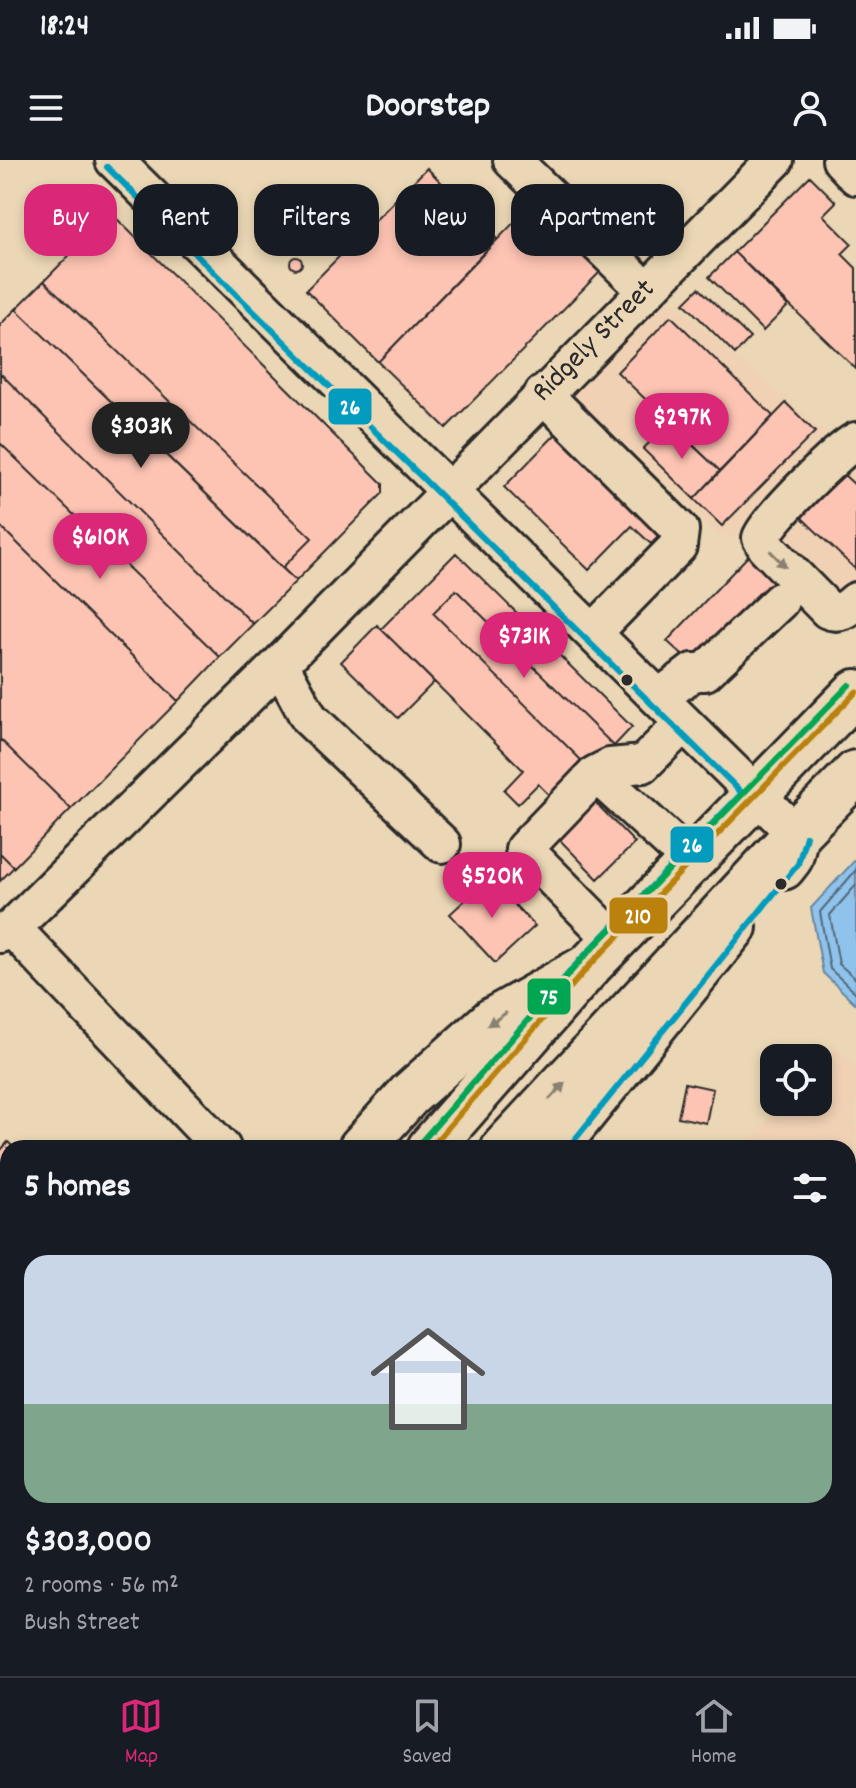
<!DOCTYPE html>
<html lang="en">
<head>
<meta charset="utf-8">
<style>
  body { margin:0; font-family:Dekko,sans-serif; background:#20242c; color:#f1f3f6; height:100vh; display:flex; flex-direction:column; font-size:30px; white-space:nowrap }
  * { box-sizing:border-box; margin:0 }
  p { font-size:26px; color:#9ea1a6 }
  .icon { flex:none; width:44px; height:44px; fill:none; stroke:currentColor; stroke-width:2; stroke-linecap:round; stroke-linejoin:round }
  .map { position:relative; flex:1; overflow:hidden }
  .sheet { position:absolute; left:0px; top:980px; width:856px; height:536px; display:flex; flex-direction:column; background:#171b24; border-radius:24px 24px 0 0; box-shadow:0 4px 12px #0003 }
  .sheet>* { flex:none }
  .top-card { position:absolute; left:24px; top:24px; width:808px; height:72px; display:flex; gap:16px }
  .tools { position:absolute; left:760px; top:884px; display:grid; gap:16px }
  .tools a { display:grid; place-items:center; width:72px; height:72px; border-radius:16px; background:#171b24; box-shadow:0 4px 12px #0003; font-size:40px }
  .price { position:absolute; translate:-50% -68px; padding:0 18px; border-radius:28px; background:#db2777; color:#fff; font-size:26px; line-height:52px; filter:drop-shadow(0 2px 4px #0008) }
  .price::after { content:''; position:absolute; left:50%; top:48px; width:24px; height:18px; margin-left:-12px; background:inherit; clip-path:polygon(0 0,100% 0,50% 100%) }
  .price.current { background:#222; color:#fff }
  ul { padding:0; list-style:none }
  li { display:grid; align-content:center; gap:16px; height:424px; padding:0 24px }
  li+li { border-top:2px solid #363941 }
  li span { display:grid; place-items:center; height:248px; border-radius:24px; color:#555 }
  li>.icon { margin-inline-start:auto }
  span .icon { width:144px; height:144px; fill:#fffc; stroke-width:1 }
  li b { font-size:34px }
  h2 { display:flex; justify-content:space-between; align-items:center; height:96px; padding:0 24px; font-size:34px }
  .chip { padding:0 28px; border-radius:24px; background:#171b24; box-shadow:0 4px 12px #0003; font-size:28px; line-height:72px }
  .chip.current { background:#db2777; color:#fff }
  .status { display:flex; justify-content:space-between; align-items:center; height:56px; padding:0 40px; background:#171b24; direction:ltr }
  .status svg { height:22px; fill:currentColor }
  header { display:flex; justify-content:space-between; align-items:center; height:104px; padding:0 24px; background:#171b24; font-size:36px; font-weight:700 }
  .dock { display:flex; justify-content:space-around; align-items:center; height:112px; border-top:2px solid #363941; background:#171b24; font-size:22px; color:#9ea1a6 }
  .dock a { display:grid; justify-items:center; gap:4px }
  .dock .current { color:#db2777 }
  .map>svg:first-child { display:block }
</style>
</head>
<body>
<div class="status"><b>18:24</b><svg viewBox="0 0 49 12"><path d="M0 12V9h3v3zM5 12V6h3v6zM10 12V3h3v9zM15 12V0h3v12zM26 1h20v11H26zM47 4h2v5h-2z"/></svg></div>
<header><svg class="icon" aria-label="menu" viewBox="0 0 24 24"><path d="M4 6h16M4 12h16M4 18h16"/></svg>Doorstep<svg class="icon" aria-label="person" viewBox="0 0 24 24"><circle cx="12" cy="8" r="4"/><path d="M4 21q1-7 8-7t8 7"/></svg></header>
<div class="map">
<svg width="856" height="1516" viewBox="0 0 856 1516">
  <rect width="100%" height="100%" fill="#ebd7b5"/>
  <filter id="ink" filterUnits="userSpaceOnUse"><feTurbulence type="fractalNoise" baseFrequency=".0125" numOctaves="2"/><feDisplacementMap in="SourceGraphic" scale="16" xChannelSelector="R" yChannelSelector="G"/><feConvolveMatrix kernelMatrix="1 2 1 2 8 2 1 2 1" color-interpolation-filters="sRGB"/></filter>
  <g filter="url(#ink)">
    <path fill="#f0d1b4" d="M 661,133 L 832,278 L 856,255 L 856,420 L 819,452 L 740,378 L 717,374 L 567,230 Z
      M 836,887 L 856,908 L 856,1516 L 549,1516 L 550,1508 L 848,1508 L 848,988 L 743,988 L 785,942 L 818,942 L 818,907 Z"/>
    <path fill="#8fc3ec" stroke="#67869f" stroke-width="2" d="M 856,699 L 856,844 L 823,813 L 811,748 Z"/>
    <g fill="none" stroke-linecap="round" stroke-linejoin="round">
      <path stroke="#536878" stroke-width="2" d="M 856,710 L 820,752 L 830,809 L 856,833
        M 856,725 L 830,755 L 839,804 L 856,819"/>
    </g>
    <path fill="#fdc4b3" stroke="#2b2b2b" stroke-width="2" d="M 427,8 L 497,79 L 378,202 L 306,130 Z
      M 810,16 L 836,42 L 823,55 L 852,84 L 842,94 L 856,108 L 856,209 L 734,92 Z
      M 535,41 L 604,108 L 446,268 L 378,202 Z
      M 111,53 L 383,324 L 383,333 L 296,421 L 282,408 L 312,378 L 44,121 Z
      M 734,92 L 788,146 L 763,171 L 709,117 Z
      M290 103a6 6 0 1 1 12 0a6 6 0 1 1-12 0Z
      M 44,121 L 312,378 L 282,408 L 16,149 Z
      M 699,128 L 750,178 L 735,194 L 684,143 Z
      M 16,149 L 296,421 L 253,464 L 0,213 L 0,165 Z
      M 671,156 L 773,256 L 720,311 L 617,212 Z
      M 0,213 L 253,464 L 220,497 L 0,283 Z
      M 786,243 L 815,272 L 722,366 L 694,339 Z
      M 669,263 L 720,311 L 694,339 L 643,289 Z
      M 556,274 L 632,349 L 637,344 L 667,368 L 651,384 L 632,366 L 589,410 L 504,327 Z
      M 0,283 L 220,497 L 178,541 L 0,366 Z
      M 842,313 L 856,326 L 856,410 L 800,356 Z
      M 0,366 L 178,541 L 71,649 L 0,579 Z
      M 456,393 L 632,567 L 614,586 L 456,430 L 433,453 L 590,609 L 557,643 L 538,624 L 518,644 L 504,630 L 523,610 L 381,469 Z
      M 751,393 L 778,419 L 694,506 L 667,481 Z
      M 456,430 L 614,586 L 590,609 L 433,453 Z
      M 377,465 L 434,522 L 398,558 L 341,502 Z
      M 0,579 L 71,649 L 14,707 L 0,693 Z
      M 591,638 L 635,683 L 598,719 L 554,674 Z
      M 0,693 L 14,707 L 0,721 Z
      M 489,718 L 535,766 L 495,803 L 450,754 Z
      M 685,923 L 713,929 L 706,963 L 678,957 Z
      M 8,982 L 14,988 L 8,988 L 8,996 L 0,1004 L 0,991 Z
      M 8,1002 L 8,1014 L 1,1021 L 0,1009 Z
      M 0,1202 L 8,1210 L 8,1265 L 0,1273 Z
      M 850,1313 L 856,1319 L 856,1455 L 848,1448 Z
      M 848,1448 L 856,1455 L 856,1516 L 798,1516 L 791,1508 L 848,1508 Z
      M 697,1508 L 791,1508 L 798,1516 L 689,1516 Z"/>
    <g fill="none" stroke-linecap="round" stroke-linejoin="round">
      <defs>
        <path id="minor" d="M 114,0 L 796,674
          M 512,0 L 646,130
          M 841,0 L 856,16
          M 543,234 L 680,370 L 678,386 L 593,473
          M 856,281 C 838,290 768,360 761,378 L 766,387 L 828,450 C 839,455 847,449 856,441
          M 280,504 L 309,558 L 442,684
          M 659,538 L 693,512 L 705,512 L 780,441
          M 596,614 L 691,701
          M 12,768 L 222,988
          M 0,774 L 12,768 L 280,504 L 775,0
          M 614,780 L 524,689 L 596,614 L 610,607 L 643,604 L 683,564
          M 848,1031 L 856,1033
          M 1,1132 L 8,1140
          M 848,1183 L 856,1191
          M 653,1516 L 661,1508"/>
        <path id="major" d="M 783,707 L 790,698 L 796,674 L 856,613
          M 361,988 L 409,935 L 493,860 L 589,806 L 856,532
          M 555,988 L 734,767
          M 0,1343 L 8,1336
          M 508,1516 L 509,1508"/>
        <path id="highway" d="M 430,988 L 589,806
          M 504,988 L 796,674
          M 0,1378 L 8,1370
          M 0,1433 L 8,1425
          M 0,1500 L 8,1492
          M 125,1516 L 127,1508"/>
      </defs>
      <use href="#minor" stroke="#2b2b2b" stroke-width="42"/>
      <use href="#major" stroke="#2b2b2b" stroke-width="50"/>
      <use href="#highway" stroke="#2b2b2b" stroke-width="50"/>
      <use href="#minor" stroke="#ebd7b5" stroke-width="36"/>
      <use href="#major" stroke="#ebd7b5" stroke-width="44"/>
      <use href="#highway" stroke="#ebd7b5" stroke-width="44"/>
      <defs>
        <path id="bus-1" d="M 430,988 L 589,806 L 856,532"/>
        <path id="bus-2" d="M 107,7 L 742,633 L 581,799 L 422,981
          M 568,988 L 798,704 L 806,676"/>
        <path id="bus-3" d="M 422,981 L 582,799 L 849,525"/>
      </defs>
      <use href="#bus-1" stroke="#ebd7b5" stroke-width="12"/>
      <use href="#bus-2" stroke="#ebd7b5" stroke-width="12"/>
      <use href="#bus-3" stroke="#ebd7b5" stroke-width="12"/>
      <use href="#bus-1" stroke="#ba810d" stroke-width="6"/>
      <use href="#bus-2" stroke="#049cbe" stroke-width="6"/>
      <use href="#bus-3" stroke="#00a651" stroke-width="6"/>
    </g>
    <defs><path id="oneway-solid" d="M-6-.8H1V-3.2L6.5 0L1 3.2V.8H-6Z" transform="scale(2)"/></defs>
    <g fill="#8b8170">
      <use href="#oneway-solid" transform="translate(778 399) rotate(46)"/>
      <use href="#oneway-solid" transform="translate(497 859) rotate(146)"/>
      <use href="#oneway-solid" transform="translate(557 931) rotate(-47)"/>
    </g>
  </g>
  <g fill="#2b2b2b" stroke="#ebd7b5" stroke-width="3">
    <circle cx="627" cy="520" r="7"/>
    <circle cx="781" cy="724" r="7"/>
  </g>
  <g text-anchor="middle" dominant-baseline="central" stroke-width="6" stroke-linejoin="round" paint-order="stroke">
    <g font-size="30" fill="#2b2b2b" stroke="#ebd7b5">
      <text transform="translate(595 182) rotate(-45)">Ridgely Street</text>
    </g>
  </g>
  <g stroke="#ebd7b5" stroke-width="3">
    <rect x="327" y="227" width="46" height="39" rx="8" fill="#049cbe"/>
    <rect x="669" y="665" width="46" height="39" rx="8" fill="#049cbe"/>
    <rect x="608" y="736" width="61" height="39" rx="8" fill="#ba810d"/>
    <rect x="526" y="817" width="46" height="39" rx="8" fill="#00a651"/>
  </g>
  <g font-size="22" text-anchor="middle" font-weight="bold" fill="#fff">
    <text x="350" y="254">26</text>
    <text x="692" y="692">26</text>
    <text x="638" y="763">210</text>
    <text x="549" y="844">75</text>
  </g>
</svg>
<div class="tools">
<a><svg class="icon" aria-label="locate" viewBox="0 0 24 24"><circle cx="12" cy="12" r="6"/><path d="M12 2v4M12 18v4M2 12h4M18 12h4"/></svg></a>
</div>
<b class="price" style="left:682px;top:301px">$297K</b>
<b class="price current" style="left:141px;top:310px">$303K</b>
<b class="price" style="left:100px;top:421px">$610K</b>
<b class="price" style="left:524px;top:520px">$731K</b>
<b class="price" style="left:492px;top:760px">$520K</b>
<div class="top-card">
<a class="chip current">Buy</a>
<a class="chip">Rent</a>
<a class="chip">Filters</a>
<a class="chip">New</a>
<a class="chip">Apartment</a>
</div>
<section class="sheet">
<h2>5 homes<svg class="icon" aria-label="filters" viewBox="0 0 24 24"><path d="M4 7h16M4 17h16"/><circle cx="9" cy="7" r="2"/><circle cx="15" cy="17" r="2"/></svg></h2>
<ul>
<li><span style="background:linear-gradient(#c9d6e8 60%,#7fa58c 0)"><svg class="icon" aria-label="home" viewBox="0 0 24 24"><path d="M3 11l9-7 9 7M6 9v11h12V9"/></svg></span><div><b>$303,000</b><p>2 rooms · 56 m²</p><p>Bush Street</p></div></li>
</ul>
</section>
</div>
<nav class="dock">
<a class="current"><svg class="icon" aria-label="map" viewBox="0 0 24 24"><path d="M3 6l6-2 6 2 6-2v14l-6 2-6-2-6 2zM9 4v14M15 6v14"/></svg>Map</a>
<a><svg class="icon" aria-label="saved" viewBox="0 0 24 24"><path d="M7 4h10v16l-5-4-5 4z"/></svg>Saved</a>
<a><svg class="icon" aria-label="home" viewBox="0 0 24 24"><path d="M3 11l9-7 9 7M6 9v11h12V9"/></svg>Home</a>
</nav>
</body>
</html>
